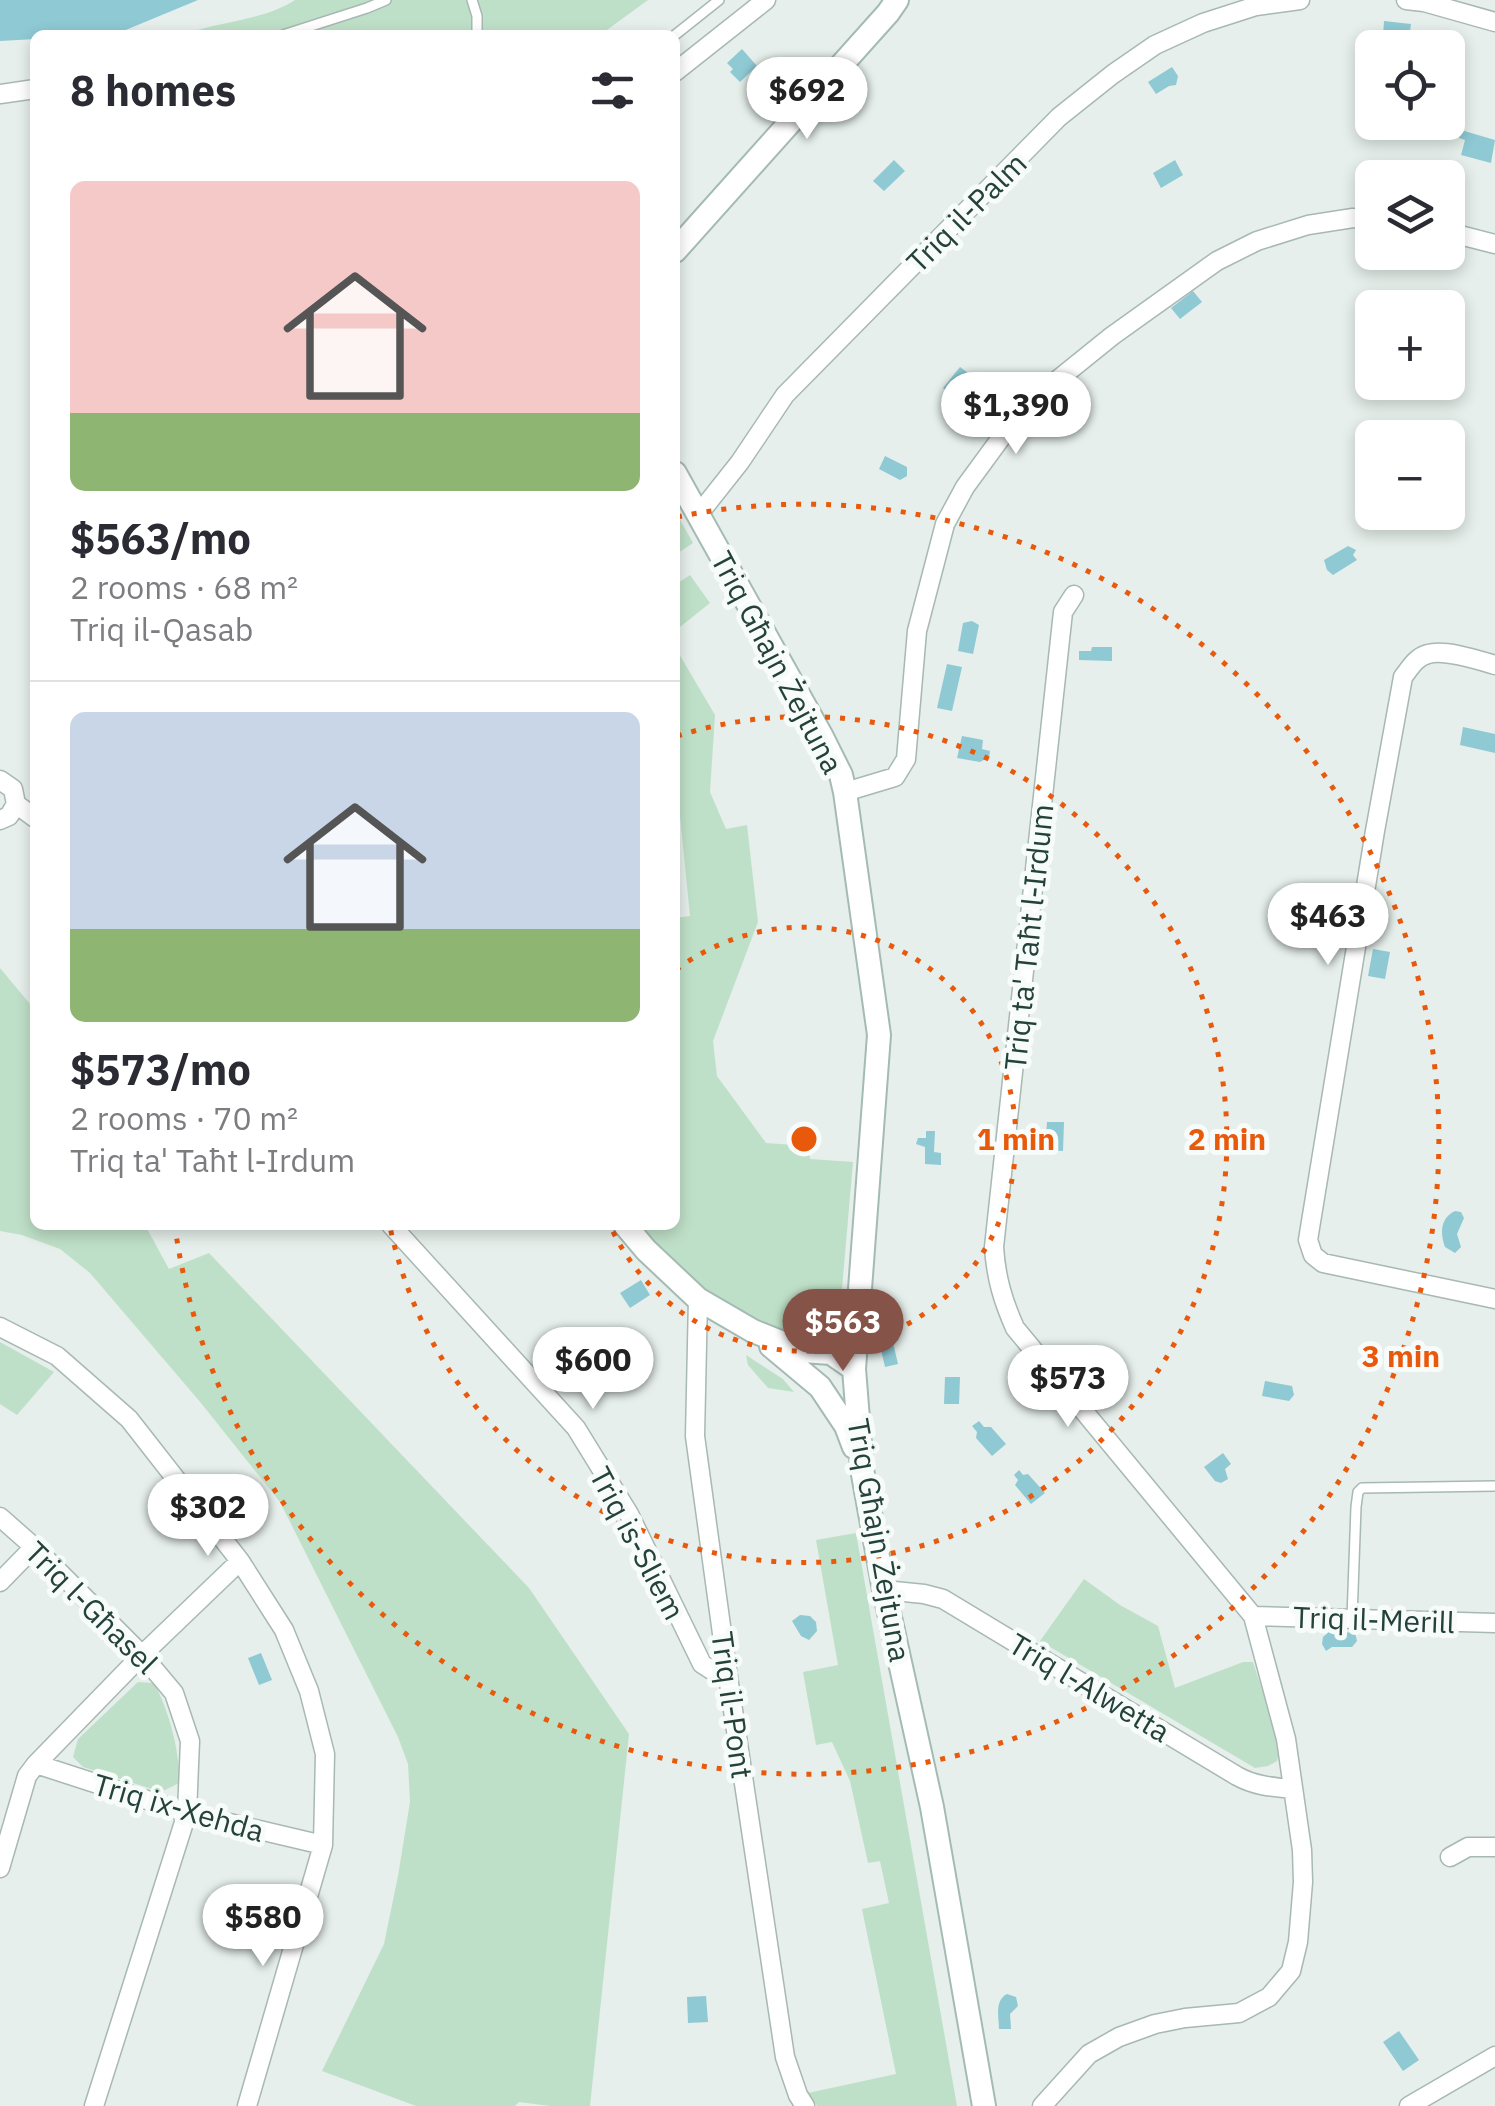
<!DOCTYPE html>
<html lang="en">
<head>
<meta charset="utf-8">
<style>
  body { margin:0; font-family:"IBM Plex Sans",sans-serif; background:#f2f2f3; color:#2b2b33; height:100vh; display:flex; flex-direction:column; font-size:38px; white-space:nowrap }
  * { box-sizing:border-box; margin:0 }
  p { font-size:32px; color:#7c7c81 }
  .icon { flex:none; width:55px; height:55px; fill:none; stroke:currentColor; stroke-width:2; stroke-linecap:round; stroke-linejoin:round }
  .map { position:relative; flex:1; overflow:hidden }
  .side { position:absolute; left:30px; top:30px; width:650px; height:1200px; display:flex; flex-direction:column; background:#fff; border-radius:15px; box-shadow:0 5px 15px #0003 }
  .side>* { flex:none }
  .controls { position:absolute; left:1355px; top:30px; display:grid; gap:20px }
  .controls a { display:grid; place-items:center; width:110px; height:110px; border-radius:15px; background:#fff; box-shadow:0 5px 15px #0003; font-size:50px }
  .price { position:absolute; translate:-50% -85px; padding:0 22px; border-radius:35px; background:#fff; color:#222; font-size:32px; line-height:65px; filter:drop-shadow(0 2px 5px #0008) }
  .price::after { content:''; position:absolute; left:50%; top:60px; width:30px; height:22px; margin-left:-15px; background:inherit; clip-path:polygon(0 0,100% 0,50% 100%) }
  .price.active { background:#855347; color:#fff }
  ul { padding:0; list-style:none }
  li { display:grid; align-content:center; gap:20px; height:530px; padding:0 40px }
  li+li { border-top:2px solid #e1e1e2 }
  li span { display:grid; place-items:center; height:310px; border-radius:15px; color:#555 }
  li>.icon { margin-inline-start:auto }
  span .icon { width:180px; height:180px; fill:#fffc; stroke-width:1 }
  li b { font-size:42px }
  h2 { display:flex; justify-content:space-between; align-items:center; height:120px; padding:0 40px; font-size:42px }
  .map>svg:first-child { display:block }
</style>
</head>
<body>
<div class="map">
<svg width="1495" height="2106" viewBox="0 0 1495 2106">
  <rect width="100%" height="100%" fill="#e6efeb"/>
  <path fill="#bfe0c8" d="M 295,0 L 648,0 L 600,35 L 499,35 L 497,30 L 455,35 L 351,35 L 350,33 L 183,35 C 219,21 263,21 295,0 Z
    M 675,511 L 693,543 L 675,555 Z
    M 690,575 L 710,603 L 675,631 L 675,585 Z
    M 675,647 L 715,715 L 710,792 L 726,829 L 747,825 L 758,922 L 713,1041 L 717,1076 L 766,1143 L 809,1146 L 810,1159 L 853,1162 L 838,1335 C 830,1343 821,1346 810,1346 C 800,1345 790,1338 781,1334 C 732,1312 671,1269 640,1225 L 675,1225 L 675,918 L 690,916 L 675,766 Z
    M 0,968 L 35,1010 L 35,1225 L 145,1225 L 169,1269 L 209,1253 L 529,1588 L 629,1734 L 590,2106 L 550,2106 L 519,2102 L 515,2106 L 416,2106 L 322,2071 L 384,1944 L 398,1876 L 410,1802 L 408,1764 L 398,1737 L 280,1502 L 201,1403 L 90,1273 L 60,1249 L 22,1235 L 0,1231 Z
    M 0,1342 L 54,1372 L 17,1415 L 0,1404 Z
    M 746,1355 L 783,1379 L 794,1392 L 768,1388 L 748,1365 Z
    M 856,1533 L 957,2106 L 817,2106 L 808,2093 L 896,2074 L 862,1909 L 889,1903 L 880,1861 L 868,1863 L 850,1781 L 832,1742 L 816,1745 L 803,1672 L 838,1665 L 816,1540 Z
    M 1084,1579 L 1120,1605 L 1158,1626 L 1175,1688 L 1243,1662 L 1253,1662 L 1281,1747 L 1277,1761 L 1268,1766 L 1255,1768 L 1040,1641 Z
    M 138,1682 L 154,1683 C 169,1711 180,1750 179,1783 L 161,1792 L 83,1767 L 73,1757 L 78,1739 Z"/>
  <path fill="#8ec9d4" d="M 0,0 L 198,0 L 116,34 L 35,35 L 35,39 L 0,41 Z
    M 1384,21 L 1411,24 L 1409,39 L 1383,36 Z
    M 742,49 L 757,66 L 740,82 L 730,72 L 733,69 L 727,63 Z
    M 1172,67 L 1178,76 L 1176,85 L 1169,86 L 1156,94 L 1148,82 Z
    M 1461,130 L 1495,140 L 1491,163 L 1461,155 L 1465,140 L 1459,138 Z
    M 894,160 L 905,171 L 884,191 L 873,181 Z
    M 1175,160 L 1183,175 L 1161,188 L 1153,173 Z
    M 1193,291 L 1202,302 L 1180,319 L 1171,308 Z
    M 960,367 L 971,375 L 955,397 L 943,388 Z
    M 885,456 L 907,467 L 907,476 L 900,480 L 879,469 Z
    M 1348,546 L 1356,550 L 1353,555 L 1357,560 L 1333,575 L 1327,570 L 1324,560 Z
    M 972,621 L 979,625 L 973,654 L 958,651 L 963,623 Z
    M 1092,647 L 1112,647 L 1112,661 L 1079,660 L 1079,651 L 1091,651 Z
    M 947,664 L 962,667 L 952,711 L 937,708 Z
    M 1463,727 L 1495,734 L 1495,753 L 1460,745 Z
    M 962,736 L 983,740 L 982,749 L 990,751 L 989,757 L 980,762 L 957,758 Z
    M 1373,949 L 1390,952 L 1385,979 L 1368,976 Z
    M 1047,1122 L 1064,1122 L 1063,1151 L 1045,1150 Z
    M 926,1131 L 935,1131 L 934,1152 L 941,1153 L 941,1165 L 925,1164 L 925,1147 L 916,1144 L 918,1138 L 926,1138 Z
    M 1455,1211 L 1461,1212 L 1464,1218 L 1457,1234 L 1461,1247 L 1455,1253 L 1445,1247 C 1440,1234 1440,1218 1455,1211 Z
    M 641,1280 L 650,1295 L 630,1308 L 620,1293 Z
    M 891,1334 L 898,1364 L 885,1367 L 878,1337 Z
    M 945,1377 L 960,1377 L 959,1404 L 944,1404 Z
    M 1265,1381 L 1292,1386 L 1294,1395 L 1289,1401 L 1262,1396 Z
    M 979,1421 L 984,1427 L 991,1427 L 1006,1444 L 992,1456 L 976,1438 L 977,1432 L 972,1426 Z
    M 1223,1453 L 1231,1464 L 1225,1469 L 1228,1479 L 1221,1483 L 1215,1481 L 1204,1467 Z
    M 1019,1470 L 1023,1475 L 1028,1474 L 1045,1493 L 1031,1504 L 1015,1485 L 1018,1480 L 1014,1475 Z
    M 800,1615 L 810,1616 L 816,1622 L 817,1631 L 809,1640 L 801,1636 L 792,1621 Z
    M 1330,1631 L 1355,1633 L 1357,1641 L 1352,1647 L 1332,1647 L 1326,1651 L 1322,1644 L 1323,1637 Z
    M 261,1653 L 272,1680 L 259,1685 L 248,1658 Z
    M 1007,1994 L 1016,1997 L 1018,2006 L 1010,2014 L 1011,2029 L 999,2029 C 999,2017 994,2001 1007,1994 Z
    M 706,1996 L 708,2022 L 688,2023 L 687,1997 Z
    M 1399,2031 L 1419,2060 L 1403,2071 L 1383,2042 Z"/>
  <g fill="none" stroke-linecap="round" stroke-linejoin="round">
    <defs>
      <path id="lane" d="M 472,0 L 477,16 L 477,35
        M 283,35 L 367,8 L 386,0
        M 675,35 L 719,0
        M 1352,1618 L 1356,1507 L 1358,1492 L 1362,1488 L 1495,1486"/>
      <path id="street" d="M 1406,0 L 1424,2 L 1495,22
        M 675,72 L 766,0
        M 0,94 L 35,89
        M 1448,232 L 1495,244
        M 698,515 L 740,462 L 785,395 L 1059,117 L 1113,74 L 1155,45 L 1203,23 L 1256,6 L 1300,0
        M 1495,665 C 1478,660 1445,649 1428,654 C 1416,657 1410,668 1403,677 L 1375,831 L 1308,1240 L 1313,1255 L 1323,1263 L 1495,1299
        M 0,780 L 13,789 L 16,804 L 9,816 L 0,820
        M 845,792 L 895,777 L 906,759 L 917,631 L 945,524 L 965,487 L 1006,431 L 1055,382 L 1112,336 L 1217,261 L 1257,241 L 1308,225 L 1353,218 L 1372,220
        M 16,804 L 35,818
        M 391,1225 L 576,1428 L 629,1514 L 702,1664 L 713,1671 L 727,1670
        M 698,1299 L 695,1436 L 727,1670 L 785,2057 L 798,2095 L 805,2106
        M 0,1327 L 57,1356 L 129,1419 L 240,1561 L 284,1630 L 309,1691 L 325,1754 L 323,1845 L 247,2106
        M 0,1517 L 34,1547 L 142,1655 L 174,1693 L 190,1741 L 187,1813 L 94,2106
        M 0,1582 L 34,1547
        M 884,1590 L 924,1594 L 943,1599 L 1237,1776 C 1255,1786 1272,1787 1293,1789
        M 1253,1616 L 1495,1623
        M 36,1764 L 187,1813 L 323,1845
        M 1450,1857 L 1468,1847 L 1495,1847
        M 0,1868 L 27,1776 L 36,1764 L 142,1655 L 240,1561
        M 1042,2106 L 1089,2054 L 1119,2037 L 1155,2024 L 1185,2018 L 1239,2013 L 1269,1997 L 1291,1971 L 1298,1942 L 1303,1882 L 1302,1850 L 1286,1739 L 1253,1616 L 1015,1328 C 1003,1301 996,1278 994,1247 L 1063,612 L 1074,595
        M 1409,2106 L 1495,2056"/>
      <path id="secondary" d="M 675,251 L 888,13 L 897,0
        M 675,473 L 821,735 L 841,775 L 845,792 L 879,1035 L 854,1369 L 862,1469 L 884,1590 L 932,1807 L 984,2106
        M 625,1225 L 646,1250 L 698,1299 L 753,1331 L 803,1351 L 831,1353 L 854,1369
        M 771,1346 L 820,1387 L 846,1426 L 854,1447"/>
    </defs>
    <use href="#lane" stroke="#a8b8b2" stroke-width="12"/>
    <use href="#street" stroke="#a8b8b2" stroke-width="21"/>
    <use href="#secondary" stroke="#a4bbb3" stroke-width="26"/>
    <use href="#lane" stroke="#fff" stroke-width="9"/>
    <use href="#street" stroke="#fff" stroke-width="18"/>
    <use href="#secondary" stroke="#fff" stroke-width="22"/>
  </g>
  <g fill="none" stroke="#e8590c" stroke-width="5" stroke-dasharray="5 10">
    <path d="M676 970A212 212 0 1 1 610 1225"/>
    <path d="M677 736A423 423 0 1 1 390 1227"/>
    <path d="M677 517A635 635 0 1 1 175 1227"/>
  </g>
  <g text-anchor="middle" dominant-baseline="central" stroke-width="10" stroke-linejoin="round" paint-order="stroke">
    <g font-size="30" fill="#24423a" stroke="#f7fbf9">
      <text transform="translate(966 212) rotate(-45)">Triq il-Palm</text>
      <text transform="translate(778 662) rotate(62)">Triq Għajn Żejtuna</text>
      <text transform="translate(1028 937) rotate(-84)">Triq ta' Taħt l-Irdum</text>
      <text transform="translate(880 1540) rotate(80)">Triq Għajn Żejtuna</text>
      <text transform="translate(638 1543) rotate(62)">Triq is-Sliem</text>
      <text transform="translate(92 1607) rotate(45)">Triq l-Għasel</text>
      <text transform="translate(1374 1619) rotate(2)">Triq il-Merill</text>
      <text transform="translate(1090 1687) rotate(31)">Triq l-Alwetta</text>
      <text transform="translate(733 1705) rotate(82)">Triq il-Pont</text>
      <text transform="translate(179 1807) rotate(16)">Triq ix-Xehda</text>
    </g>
  </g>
  <circle cx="804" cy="1139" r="15" fill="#e8590c" stroke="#f7fbf9" stroke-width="5"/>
  <g font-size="30" text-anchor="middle" font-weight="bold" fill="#e8590c" stroke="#f7fbf9" stroke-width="10" stroke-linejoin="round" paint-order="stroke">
    <text x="1016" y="1150">1 min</text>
    <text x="1227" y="1150">2 min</text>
    <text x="1401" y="1367">3 min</text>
  </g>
</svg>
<div class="controls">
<a><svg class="icon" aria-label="locate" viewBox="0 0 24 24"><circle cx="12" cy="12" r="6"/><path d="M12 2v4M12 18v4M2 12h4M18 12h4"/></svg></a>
<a><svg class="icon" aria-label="layers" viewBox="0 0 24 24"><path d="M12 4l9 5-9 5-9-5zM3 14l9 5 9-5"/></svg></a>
<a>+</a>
<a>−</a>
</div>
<b class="price" style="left:807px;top:142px">$692</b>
<b class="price" style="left:1016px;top:457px">$1,390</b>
<b class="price" style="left:1328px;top:968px">$463</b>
<b class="price active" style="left:843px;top:1374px">$563</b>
<b class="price" style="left:593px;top:1412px">$600</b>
<b class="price" style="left:1068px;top:1430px">$573</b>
<b class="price" style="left:208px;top:1559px">$302</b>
<b class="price" style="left:263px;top:1969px">$580</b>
<section class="side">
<h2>8 homes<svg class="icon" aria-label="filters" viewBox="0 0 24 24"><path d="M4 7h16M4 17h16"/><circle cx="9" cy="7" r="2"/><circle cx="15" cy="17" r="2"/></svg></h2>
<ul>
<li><span style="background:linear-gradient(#f6c9c9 75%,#8fb573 0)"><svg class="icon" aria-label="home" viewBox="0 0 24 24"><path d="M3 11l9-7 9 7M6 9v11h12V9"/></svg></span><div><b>$563/mo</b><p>2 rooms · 68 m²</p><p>Triq il-Qasab</p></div></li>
<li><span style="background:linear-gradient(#c9d6e8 70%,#8fb573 0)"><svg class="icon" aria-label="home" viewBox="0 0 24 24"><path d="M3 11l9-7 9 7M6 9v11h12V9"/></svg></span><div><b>$573/mo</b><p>2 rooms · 70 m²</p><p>Triq ta' Taħt l-Irdum</p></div></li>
</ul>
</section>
</div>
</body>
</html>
